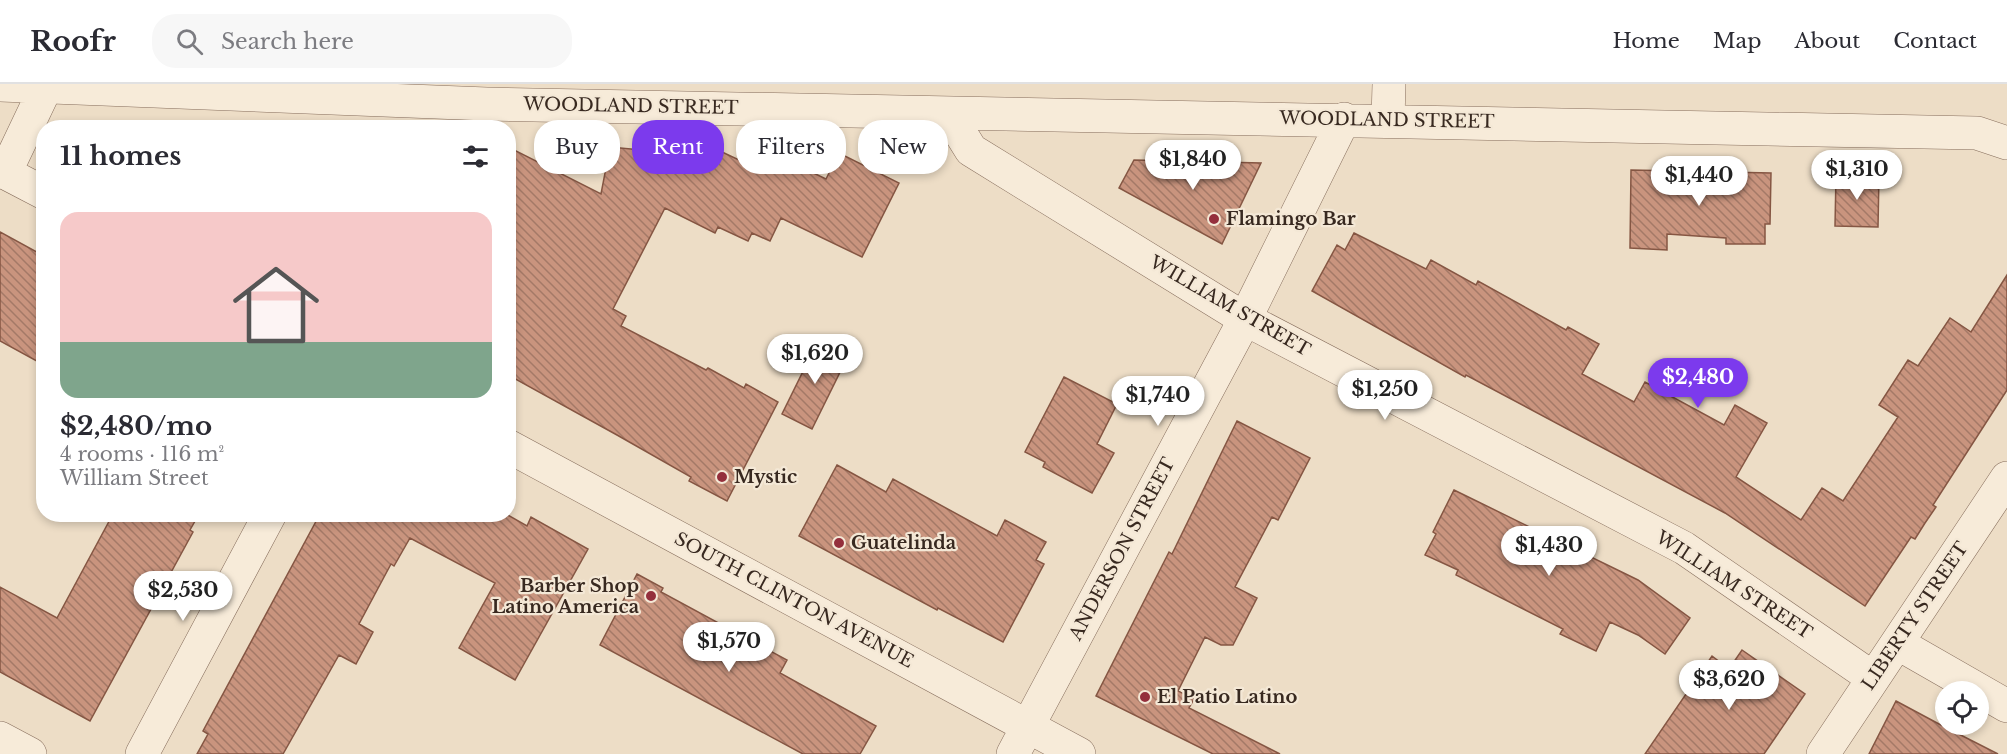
<!DOCTYPE html>
<html lang="en">
<head>
<meta charset="utf-8">
<style>
  body { margin:0; font-family:"Libre Baskerville",serif; background:#f7f7f7; color:#2b2b33; height:100vh; display:flex; flex-direction:column; font-size:22px; white-space:nowrap }
  * { box-sizing:border-box; margin:0 }
  p { font-size:20px; color:#7c7c81 }
  .icon { flex:none; width:33px; height:33px; fill:none; stroke:currentColor; stroke-width:2; stroke-linecap:round; stroke-linejoin:round }
  .map { position:relative; flex:1; overflow:hidden }
  .drawer { position:absolute; left:36px; top:36px; width:480px; height:402px; display:flex; flex-direction:column; background:#fff; border-radius:24px; box-shadow:0 3px 9px #0003 }
  .drawer>* { flex:none }
  .hud { position:absolute; left:534px; top:36px; width:570px; height:54px; display:flex; gap:12px }
  .controls { position:absolute; left:1935px; top:597px; display:grid; gap:12px }
  .controls a { display:grid; place-items:center; width:54px; height:54px; border-radius:50%; background:#fff; box-shadow:0 3px 9px #0003; font-size:30px }
  .price { position:absolute; translate:-50% -51px; padding:0 14px; border-radius:21px; background:#fff; color:#222; font-size:20px; line-height:39px; filter:drop-shadow(0 2px 3px #0008) }
  .price::after { content:''; position:absolute; left:50%; top:36px; width:18px; height:14px; margin-left:-9px; background:inherit; clip-path:polygon(0 0,100% 0,50% 100%) }
  .price.current { background:#7c3aed; color:#fff }
  ul { padding:0; list-style:none }
  li { display:grid; align-content:center; gap:12px; height:318px; padding:0 24px }
  li+li { border-top:2px solid #e1e1e2 }
  li span { display:grid; place-items:center; height:186px; border-radius:18px; color:#555 }
  li>.icon { margin-inline-start:auto }
  span .icon { width:108px; height:108px; fill:#fffc; stroke-width:1 }
  li b { font-size:26px }
  h2 { display:flex; justify-content:space-between; align-items:center; height:72px; padding:0 24px; font-size:26px }
  .chip { padding:0 21px; border-radius:24px; background:#fff; box-shadow:0 3px 9px #0003; font-size:21px; line-height:54px }
  .chip.current { background:#7c3aed; color:#fff }
  header { display:flex; align-items:center; gap:36px; box-sizing:border-box; height:84px; padding:0 30px; background:#fff; border-bottom:2px solid #e1e1e2 }
  header strong { font-size:28px }
  nav { display:flex; gap:33px; margin-inline-start:auto; font-size:21px }
  .search { width:420px; height:54px; background:#f7f7f7; display:flex; align-items:center; gap:15px; box-sizing:border-box; padding:0 21px; border-radius:24px; color:#7c7c81; font-size:22px }
  .map>svg:first-child { display:block }
</style>
</head>
<body>
<header>
<strong>Roofr</strong>
<div class="search"><svg class="icon" aria-label="search" viewBox="0 0 24 24"><circle cx="10" cy="10" r="6"/><path d="M15 15l6 6"/></svg>Search here</div>
<nav><a>Home</a><a>Map</a><a>About</a><a>Contact</a></nav>
</header>
<div class="map">
<svg width="2007" height="670" viewBox="0 0 2007 670">
  <defs>
    <pattern id="building-back-hatch" width="6" height="6" patternUnits="userSpaceOnUse" patternTransform="scale(1.5)"><rect width="6" height="6" fill="#c9947e"/><path d="M-1 5l2 2M0 0l6 6M5-1l2 2" fill="none" stroke="#a47967"/></pattern>
  </defs>
  <rect width="100%" height="100%" fill="#edddc6"/>
  <path fill="url(#building-back-hatch)" stroke="#855643" stroke-width="1.5" d="M 508,63 L 601,110 L 610,63 L 717,73 L 720,67 L 758,85 L 767,67 L 826,95 L 839,69 L 899,99 L 862,173 L 781,134 L 770,157 L 752,149 L 748,157 L 718,143 L 715,149 L 665,124 L 613,225 L 626,232 L 621,242 L 706,286 L 708,284 L 744,304 L 746,300 L 778,318 L 727,417 L 689,397 L 691,393 L 617,351 L 508,291 Z
    M 1134,76 L 1261,79 L 1222,160 L 1119,104 Z
    M 1631,86 L 1771,89 L 1770,140 L 1765,140 L 1765,160 L 1726,160 L 1726,154 L 1667,150 L 1667,166 L 1630,164 Z
    M 1836,91 L 1879,92 L 1878,143 L 1835,142 Z
    M 0,148 L 44,172 L 44,281 L 0,257 Z
    M 1354,149 L 1426,185 L 1431,176 L 1476,201 L 1478,197 L 1566,246 L 1568,243 L 1599,260 L 1582,290 L 1634,318 L 1645,298 L 1724,341 L 1735,321 L 1767,339 L 1736,393 L 1801,436 L 1822,404 L 1843,417 L 1898,333 L 1879,321 L 1908,276 L 1918,282 L 1950,234 L 1971,248 L 2007,191 L 2007,306 L 1933,421 L 1936,423 L 1925,439 L 1915,455 L 1911,453 L 1865,522 L 1725,429 L 1466,291 L 1465,293 L 1312,207 L 1337,161 L 1345,166 Z
    M 818,257 L 848,272 L 812,345 L 782,330 Z
    M 1064,293 L 1117,320 L 1097,360 L 1114,369 L 1092,409 L 1043,383 L 1045,378 L 1025,368 Z
    M 1237,337 L 1310,374 L 1278,436 L 1272,433 L 1235,503 L 1257,514 L 1233,561 L 1221,561 L 1205,553 L 1178,607 L 1194,615 L 1189,624 L 1280,670 L 1213,670 L 1096,612 L 1169,468 L 1172,470 Z
    M 837,381 L 886,408 L 893,395 L 997,452 L 1005,436 L 1046,458 L 1036,476 L 1044,480 L 1003,558 L 938,524 L 937,526 L 799,452 Z
    M 1454,406 L 1638,496 L 1690,534 L 1665,570 L 1638,551 L 1610,538 L 1596,567 L 1560,550 L 1563,545 L 1456,491 L 1458,486 L 1425,471 L 1436,450 L 1433,448 Z
    M 113,430 L 199,430 L 190,446 L 193,448 L 90,637 L 0,588 L 0,503 L 57,534 Z
    M 320,430 L 506,430 L 527,442 L 531,433 L 588,465 L 515,596 L 459,564 L 495,499 L 410,454 L 394,482 L 391,480 L 359,540 L 373,548 L 356,580 L 339,571 L 283,670 L 197,670 L 208,650 L 203,647 Z
    M 637,490 L 663,504 L 661,508 L 787,576 L 780,589 L 876,642 L 860,670 L 803,670 L 600,561 Z
    M 1742,566 L 1805,610 L 1764,670 L 1645,670 L 1712,572 L 1729,585 Z
    M 1896,617 L 1939,640 L 1998,670 L 1869,670 Z"/>
  <g fill="none" stroke-linecap="round" stroke-linejoin="round">
    <defs>
      <path id="minor" d="M 0,1 L 487,20 L 1977,49 L 2007,59
        M 948,29 L 971,66 L 1245,235 L 1684,464 L 1873,594
        M 1388,36 L 1389,0
        M 0,86 L 44,109
        M 5,89 L 46,3
        M 508,362 L 1079,670
        M 1897,559 L 2007,622
        M 0,654 L 30,670
        M 142,670 L 270,430
        M 1013,670 L 1245,235 L 1344,35
        M 1823,670 L 2007,394"/>
    </defs>
    <use href="#minor" stroke="#876e5d" stroke-width="34"/>
    <use href="#minor" stroke="#f7ebd9" stroke-width="33"/>
  </g>
  <g fill="#942f3c" stroke="#f4e8d6" stroke-width="2">
    <circle cx="1214" cy="135" r="6"/>
    <circle cx="722" cy="393" r="6"/>
    <circle cx="839" cy="459" r="6"/>
    <circle cx="651" cy="512" r="6"/>
    <circle cx="1145" cy="613" r="6"/>
  </g>
  <g text-anchor="middle" dominant-baseline="central" stroke-width="4.5" stroke-linejoin="round" paint-order="stroke">
    <g font-size="18" fill="#382920" stroke="#f4e8d6">
      <text transform="translate(631 22) rotate(1)">WOODLAND STREET</text>
      <text transform="translate(1387 36) rotate(1)">WOODLAND STREET</text>
      <text transform="translate(1230 222) rotate(30)">WILLIAM STREET</text>
      <text transform="translate(1122 465) rotate(-62)">ANDERSON STREET</text>
      <text transform="translate(1734 501) rotate(33)">WILLIAM STREET</text>
      <text transform="translate(794 516) rotate(28)">SOUTH CLINTON AVENUE</text>
      <text transform="translate(1915 532) rotate(-56)">LIBERTY STREET</text>
    </g>
    <g font-size="18" font-weight="bold" fill="#382920" stroke="#f4e8d6" text-anchor="start">
      <text x="1226" y="135">Flamingo Bar</text>
      <text x="734" y="393">Mystic</text>
      <text x="851" y="459">Guatelinda</text>
      <text x="639" y="502" text-anchor="end">Barber Shop<tspan x="639" dy="21">Latino America</tspan></text>
      <text x="1157" y="613">El Patio Latino</text>
    </g>
  </g>
</svg>
<div class="controls">
<a><svg class="icon" aria-label="locate" viewBox="0 0 24 24"><circle cx="12" cy="12" r="6"/><path d="M12 2v4M12 18v4M2 12h4M18 12h4"/></svg></a>
</div>
<b class="price" style="left:1193px;top:107px">$1,840</b>
<b class="price" style="left:1857px;top:117px">$1,310</b>
<b class="price" style="left:1699px;top:123px">$1,440</b>
<b class="price" style="left:815px;top:301px">$1,620</b>
<b class="price current" style="left:1698px;top:325px">$2,480</b>
<b class="price" style="left:1385px;top:337px">$1,250</b>
<b class="price" style="left:1158px;top:343px">$1,740</b>
<b class="price" style="left:1549px;top:493px">$1,430</b>
<b class="price" style="left:183px;top:538px">$2,530</b>
<b class="price" style="left:729px;top:589px">$1,570</b>
<b class="price" style="left:1729px;top:627px">$3,620</b>
<div class="hud">
<a class="chip">Buy</a>
<a class="chip current">Rent</a>
<a class="chip">Filters</a>
<a class="chip">New</a>
</div>
<section class="drawer">
<h2>11 homes<svg class="icon" aria-label="filters" viewBox="0 0 24 24"><path d="M4 7h16M4 17h16"/><circle cx="9" cy="7" r="2"/><circle cx="15" cy="17" r="2"/></svg></h2>
<ul>
<li><span style="background:linear-gradient(#f6c9c9 70%,#7fa58c 0)"><svg class="icon" aria-label="home" viewBox="0 0 24 24"><path d="M3 11l9-7 9 7M6 9v11h12V9"/></svg></span><div><b>$2,480/mo</b><p>4 rooms · 116 m²</p><p>William Street</p></div></li>
</ul>
</section>
</div>
</body>
</html>
